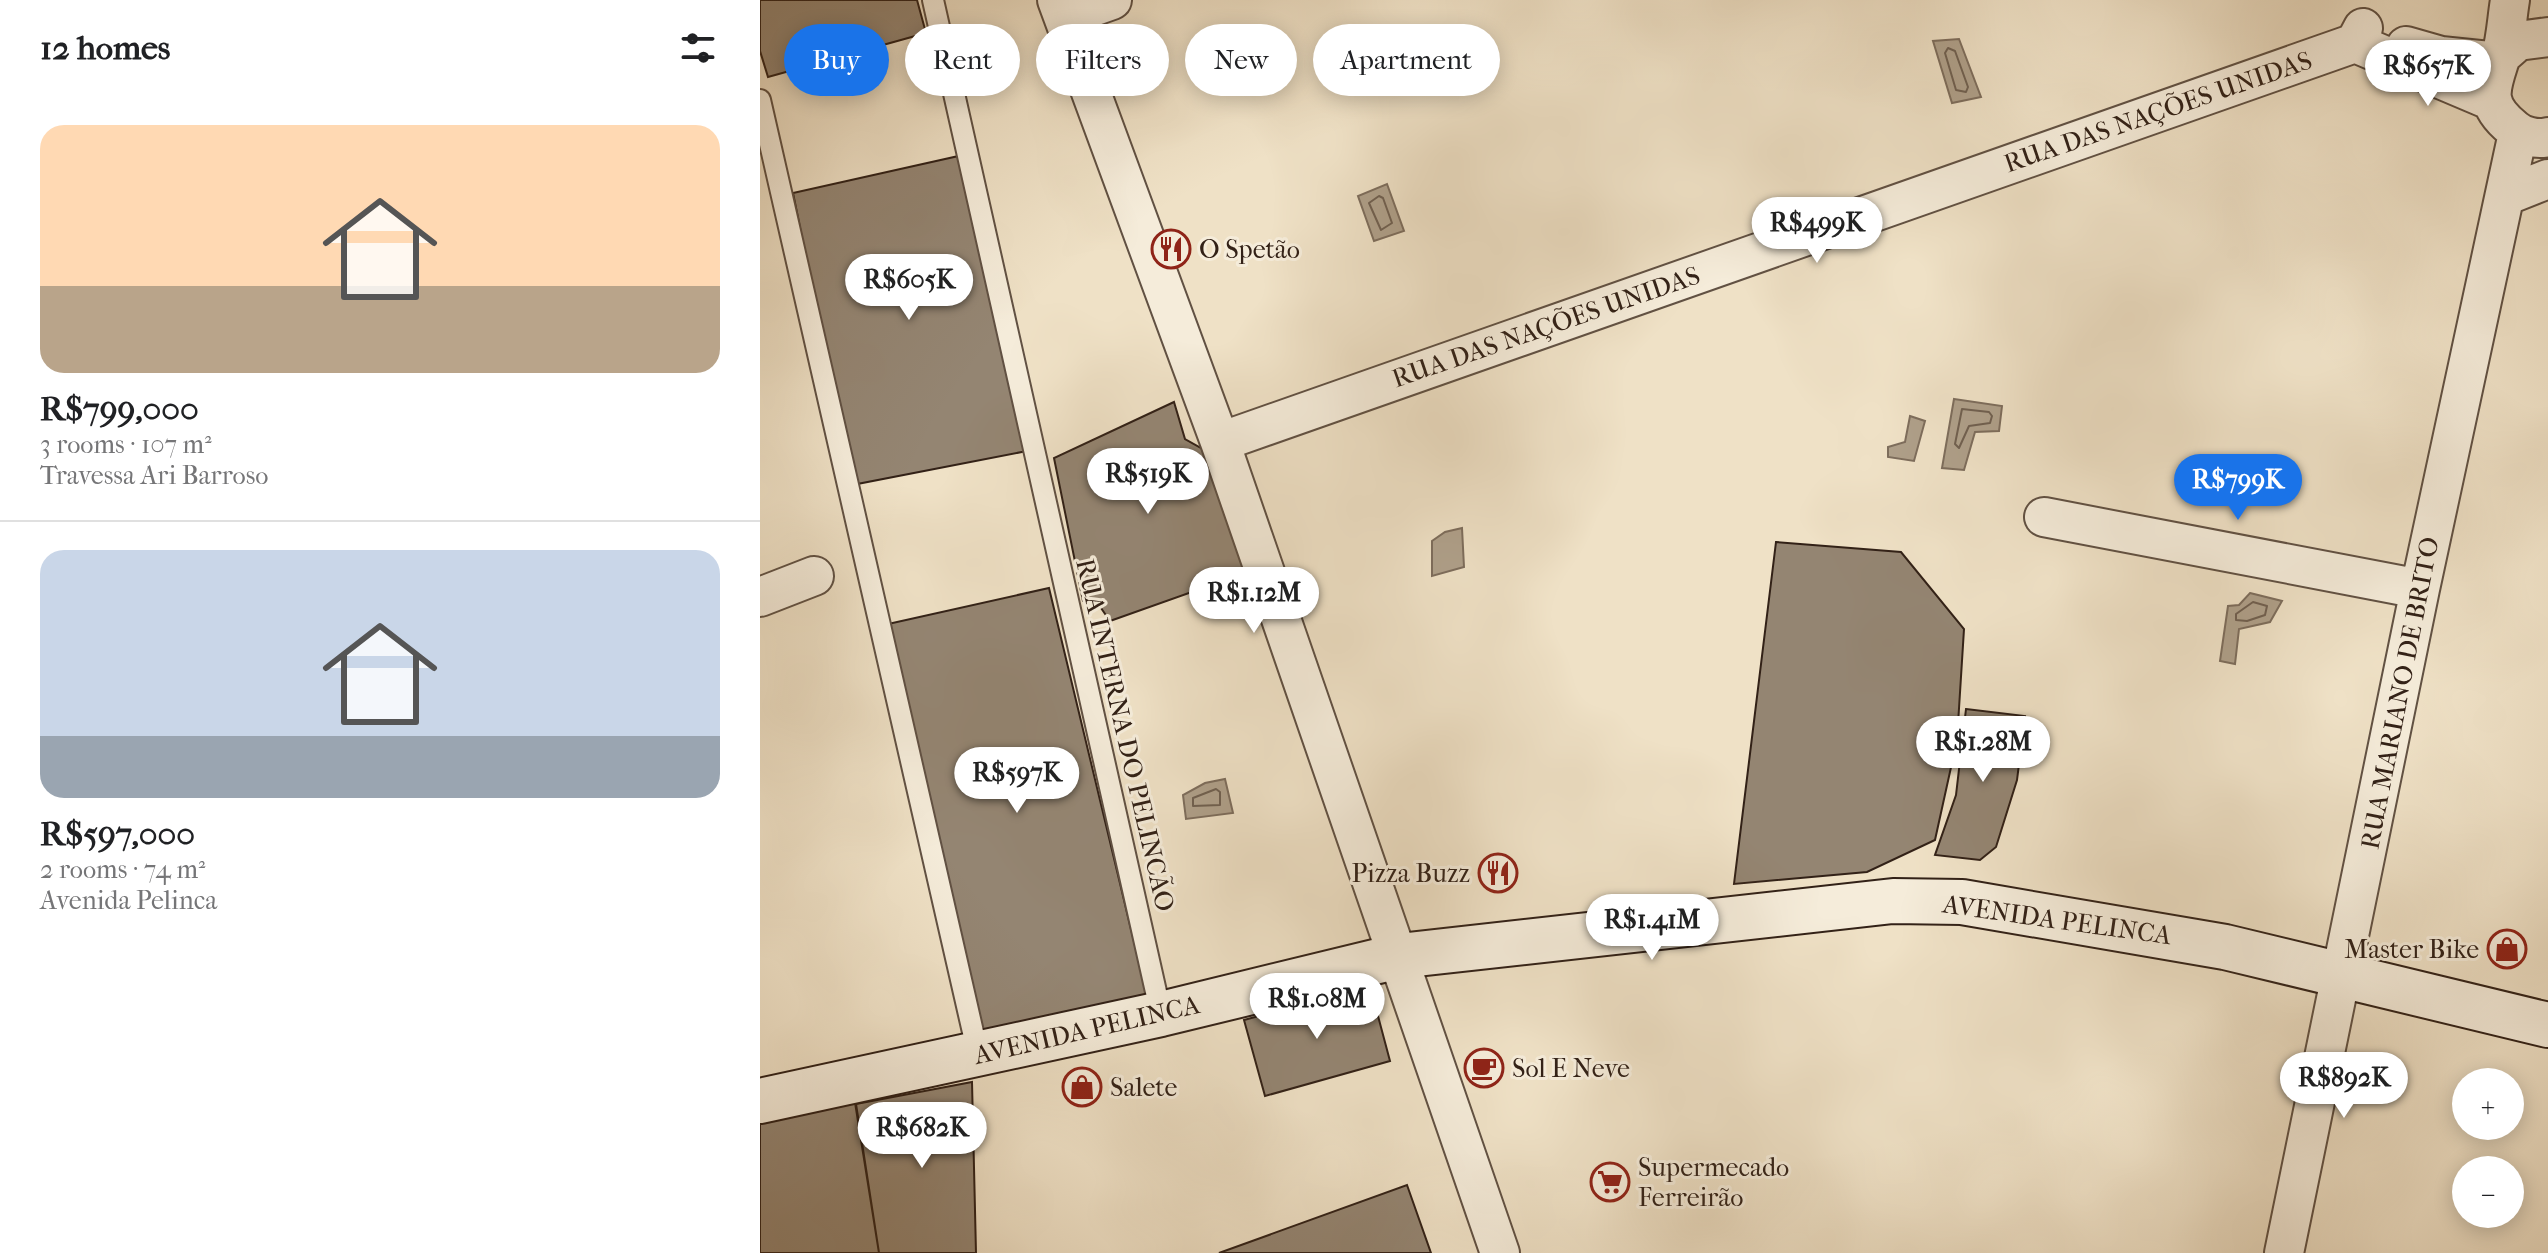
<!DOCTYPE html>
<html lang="en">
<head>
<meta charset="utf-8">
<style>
  body { margin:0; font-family:"IM FELL French Canon",serif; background:#f6f6f6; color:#202124; height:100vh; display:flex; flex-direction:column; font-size:30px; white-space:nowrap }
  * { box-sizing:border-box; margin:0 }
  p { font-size:26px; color:#757577 }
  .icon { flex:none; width:44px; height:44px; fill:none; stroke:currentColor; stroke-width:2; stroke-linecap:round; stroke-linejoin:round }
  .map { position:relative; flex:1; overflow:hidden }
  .side { display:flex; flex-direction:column; background:#fff; width:760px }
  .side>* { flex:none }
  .top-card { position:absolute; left:24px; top:24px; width:760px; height:72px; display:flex; gap:16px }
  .fabs { position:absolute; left:1692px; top:1068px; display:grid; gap:16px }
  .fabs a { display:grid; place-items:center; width:72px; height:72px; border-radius:50%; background:#fff; box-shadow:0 4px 20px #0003; font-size:40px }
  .price { position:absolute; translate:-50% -68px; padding:0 18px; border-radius:28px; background:#fff; color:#222; font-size:26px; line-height:52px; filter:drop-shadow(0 2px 4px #0008) }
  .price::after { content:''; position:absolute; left:50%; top:48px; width:24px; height:18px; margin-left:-12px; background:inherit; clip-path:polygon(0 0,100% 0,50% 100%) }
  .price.active { background:#1a73e8; color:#fff }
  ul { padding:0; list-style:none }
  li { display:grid; align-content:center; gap:16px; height:424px; padding:0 40px }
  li+li { border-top:2px solid #e0e0e0 }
  li span { display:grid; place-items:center; height:248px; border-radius:24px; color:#555 }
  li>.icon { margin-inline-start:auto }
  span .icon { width:144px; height:144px; fill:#fffc; stroke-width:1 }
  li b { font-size:34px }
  h2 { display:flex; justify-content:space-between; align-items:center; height:96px; padding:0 40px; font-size:34px }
  .chip { padding:0 28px; border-radius:36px; background:#fff; box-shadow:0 4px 20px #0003; font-size:28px; line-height:72px }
  .chip.active { background:#1a73e8; color:#fff }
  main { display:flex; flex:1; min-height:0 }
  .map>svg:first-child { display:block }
</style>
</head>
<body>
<main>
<section class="side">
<h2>12 homes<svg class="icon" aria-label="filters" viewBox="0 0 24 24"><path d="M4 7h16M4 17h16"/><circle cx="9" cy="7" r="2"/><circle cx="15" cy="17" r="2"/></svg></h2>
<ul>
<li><span style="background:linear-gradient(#ffd9b3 65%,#b9a48a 0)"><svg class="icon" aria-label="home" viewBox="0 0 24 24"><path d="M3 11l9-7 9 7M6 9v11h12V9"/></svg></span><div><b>R$799,000</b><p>3 rooms · 107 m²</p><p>Travessa Ari Barroso</p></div></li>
<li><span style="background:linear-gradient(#c9d6e8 75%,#9aa5b1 0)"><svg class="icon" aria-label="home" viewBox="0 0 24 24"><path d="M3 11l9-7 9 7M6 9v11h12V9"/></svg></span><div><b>R$597,000</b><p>2 rooms · 74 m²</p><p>Avenida Pelinca</p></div></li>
</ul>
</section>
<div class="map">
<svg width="1788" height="1253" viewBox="0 0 1788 1253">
  <rect width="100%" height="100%" fill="#efe1c6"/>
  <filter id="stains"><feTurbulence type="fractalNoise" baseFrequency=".0025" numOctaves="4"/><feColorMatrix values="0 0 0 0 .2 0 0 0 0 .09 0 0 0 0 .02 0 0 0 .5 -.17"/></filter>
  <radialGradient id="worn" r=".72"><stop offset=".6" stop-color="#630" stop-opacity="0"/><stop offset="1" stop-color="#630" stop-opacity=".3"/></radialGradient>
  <path fill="#afa08a" stroke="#7d6d5c" stroke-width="2" d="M 1199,39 L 1221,97 L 1192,103 L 1173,41 Z
    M 627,184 L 644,231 L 614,241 L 598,196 Z
    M 1194,399 L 1242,406 L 1239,431 L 1215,432 L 1204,470 L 1182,468 Z
    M 1150,416 L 1165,421 L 1154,461 L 1128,457 L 1128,447 L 1145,442 Z
    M 702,528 L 704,567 L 672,576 L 672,541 L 685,532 Z
    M 1490,593 L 1522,601 L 1510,622 L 1479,629 L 1475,664 L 1460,661 L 1468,606 L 1479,605 Z
    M 465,779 L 473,813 L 426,819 L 423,795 L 445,783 Z"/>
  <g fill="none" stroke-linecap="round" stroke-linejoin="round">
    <path stroke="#706050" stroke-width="2" d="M 1188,48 L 1195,51 L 1208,87 L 1206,92 L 1196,90 L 1185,53 Z
      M 619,196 L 623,198 L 632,223 L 621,230 L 609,203 Z
      M 1202,409 L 1229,412 L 1232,416 L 1230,423 L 1209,426 L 1199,448 L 1195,444 Z
      M 1493,602 L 1507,606 L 1505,615 L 1487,621 L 1476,620 L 1476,614 Z
      M 456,789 L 460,792 L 460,805 L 433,806 L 433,798 Z"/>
  </g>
  <path fill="#948572" stroke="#322117" stroke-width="2" d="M 0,0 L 157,0 L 166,33 L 8,77 L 0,51 Z
    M 203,155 L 267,451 L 92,485 L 33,193 Z
    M 414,402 L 425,439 L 455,456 L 494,570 L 350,621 L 341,608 L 323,601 L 294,458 Z
    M 1016,542 L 1141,552 L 1204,629 L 1197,740 L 1175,840 L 1107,872 L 974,884 Z
    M 289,588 L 389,1004 L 220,1038 L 128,624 Z
    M 1206,709 L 1265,716 L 1257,780 L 1236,847 L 1220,860 L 1175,855 L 1196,795 Z
    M 610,986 L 630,1061 L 505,1096 L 484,1020 Z
    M 212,1082 L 216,1253 L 119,1253 L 96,1104 Z
    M 94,1096 L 119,1253 L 0,1253 L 0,1116 Z
    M 647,1185 L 671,1253 L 459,1253 Z"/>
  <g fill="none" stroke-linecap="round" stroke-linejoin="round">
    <defs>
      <path id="service" d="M 173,0 L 401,1014
        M 0,100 L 218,1054"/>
      <path id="minor" d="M 297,0 L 460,442 L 740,1253
        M 1750,0 C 1747,18 1746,39 1741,56 C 1731,88 1722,103 1753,128 C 1761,136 1777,140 1788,137
        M 304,17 L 352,0
        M 1595,43 L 1732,101
        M 1646,46 L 1681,56 L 1739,62
        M 1742,55 L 1758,41 L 1788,37
        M 1745,196 L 1788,179
        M 460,442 L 1595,43 L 1603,28
        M 1284,517 L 1660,589
        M 0,597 L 54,576
        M 1524,1253 L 1660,589 L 1758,133"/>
      <path id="secondary" d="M 0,1101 L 401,1014 L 639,956 L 1133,901 L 1202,902 L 1465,947 L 1788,1025"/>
    </defs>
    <use href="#service" stroke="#615143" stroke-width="24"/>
    <use href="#minor" stroke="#615143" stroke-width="42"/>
    <use href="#secondary" stroke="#322117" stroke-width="48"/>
    <use href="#service" stroke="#f5ecda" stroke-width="20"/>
    <use href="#minor" stroke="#f5ecda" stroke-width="38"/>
    <use href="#secondary" stroke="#f5ecda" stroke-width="44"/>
  </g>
  <defs>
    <symbol id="restaurant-ring" viewBox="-11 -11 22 22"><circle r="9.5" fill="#f5ecda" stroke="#8f2418" stroke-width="1.5"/><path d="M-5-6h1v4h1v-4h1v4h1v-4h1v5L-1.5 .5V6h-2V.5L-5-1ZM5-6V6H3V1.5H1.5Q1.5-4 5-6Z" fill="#8f2418"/></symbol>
    <symbol id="shop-ring" viewBox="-11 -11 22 22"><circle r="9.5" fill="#f5ecda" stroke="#8f2418" stroke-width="1.5"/><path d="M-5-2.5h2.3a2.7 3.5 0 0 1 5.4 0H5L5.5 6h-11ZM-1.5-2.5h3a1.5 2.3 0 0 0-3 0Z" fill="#8f2418"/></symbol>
    <symbol id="cafe-ring" viewBox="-11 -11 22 22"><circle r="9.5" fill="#f5ecda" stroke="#8f2418" stroke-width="1.5"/><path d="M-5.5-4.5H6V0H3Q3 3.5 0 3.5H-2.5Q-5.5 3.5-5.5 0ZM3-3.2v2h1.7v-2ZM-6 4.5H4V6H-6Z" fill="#8f2418"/></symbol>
    <symbol id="supermarket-ring" viewBox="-11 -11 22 22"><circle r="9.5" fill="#f5ecda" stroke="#8f2418" stroke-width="1.5"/><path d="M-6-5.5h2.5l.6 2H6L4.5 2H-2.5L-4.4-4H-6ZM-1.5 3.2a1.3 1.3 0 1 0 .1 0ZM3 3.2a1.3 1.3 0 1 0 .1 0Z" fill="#8f2418"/></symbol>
  </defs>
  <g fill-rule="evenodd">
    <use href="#restaurant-ring" x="389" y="227" width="44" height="44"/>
    <use href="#restaurant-ring" x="716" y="851" width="44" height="44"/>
    <use href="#shop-ring" x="1725" y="927" width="44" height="44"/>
    <use href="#cafe-ring" x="702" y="1046" width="44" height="44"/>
    <use href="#shop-ring" x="300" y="1065" width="44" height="44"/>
    <use href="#supermarket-ring" x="828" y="1160" width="44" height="44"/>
  </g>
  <g text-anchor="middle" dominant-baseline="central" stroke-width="6" stroke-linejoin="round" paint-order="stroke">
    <g font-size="26" fill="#322117" stroke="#f5ecda">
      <text transform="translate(1398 112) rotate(-19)">RUA DAS NAÇÕES UNIDAS</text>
      <text transform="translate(786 327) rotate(-19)">RUA DAS NAÇÕES UNIDAS</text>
      <text transform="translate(1640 693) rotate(-79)">RUA MARIANO DE BRITO</text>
      <text transform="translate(365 735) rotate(77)">RUA INTERNA DO PELINCÃO</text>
      <text transform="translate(1297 920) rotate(8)">AVENIDA PELINCA</text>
      <text transform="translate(327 1030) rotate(-13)">AVENIDA PELINCA</text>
    </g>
    <g font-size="26" fill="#322117" stroke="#f5ecda" text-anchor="start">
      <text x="439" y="249">O Spetão</text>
      <text x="710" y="873" text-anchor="end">Pizza Buzz</text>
      <text x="1719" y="949" text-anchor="end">Master Bike</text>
      <text x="752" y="1068">Sol E Neve</text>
      <text x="350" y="1087">Salete</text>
      <text x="878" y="1167">Supermecado<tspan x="878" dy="30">Ferreirão</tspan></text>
    </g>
  </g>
  <rect width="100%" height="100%" filter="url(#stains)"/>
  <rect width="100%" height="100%" fill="url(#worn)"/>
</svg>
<div class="fabs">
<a>+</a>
<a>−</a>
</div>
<b class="price" style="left:1668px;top:108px">R$657K</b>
<b class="price" style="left:1057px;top:265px">R$499K</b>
<b class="price" style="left:149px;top:322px">R$605K</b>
<b class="price" style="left:388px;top:516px">R$519K</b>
<b class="price active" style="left:1478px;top:522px">R$799K</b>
<b class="price" style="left:494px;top:635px">R$1.12M</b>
<b class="price" style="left:1223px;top:784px">R$1.28M</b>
<b class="price" style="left:257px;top:815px">R$597K</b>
<b class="price" style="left:892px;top:962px">R$1.41M</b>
<b class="price" style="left:557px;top:1041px">R$1.08M</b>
<b class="price" style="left:1584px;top:1120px">R$892K</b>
<b class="price" style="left:162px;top:1170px">R$682K</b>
<div class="top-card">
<a class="chip active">Buy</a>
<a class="chip">Rent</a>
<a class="chip">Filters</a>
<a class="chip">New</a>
<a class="chip">Apartment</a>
</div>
</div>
</main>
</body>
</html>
